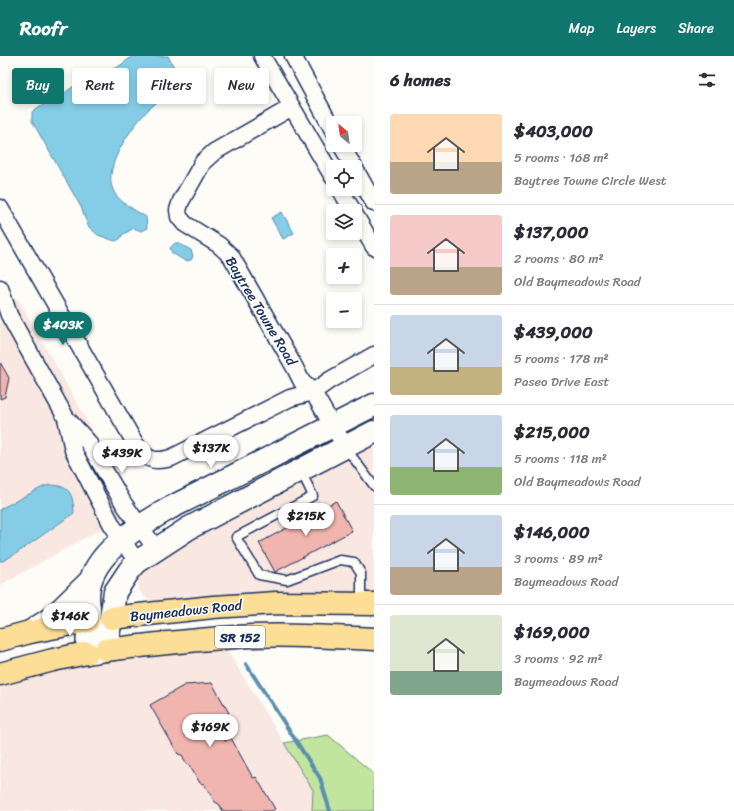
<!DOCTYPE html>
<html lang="en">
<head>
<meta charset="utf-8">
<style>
  body { margin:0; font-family:Sriracha,sans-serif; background:#f2f2f3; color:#2b2b33; height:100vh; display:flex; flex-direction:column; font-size:15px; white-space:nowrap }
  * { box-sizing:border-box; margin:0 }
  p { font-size:13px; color:#7c7c81 }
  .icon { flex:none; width:22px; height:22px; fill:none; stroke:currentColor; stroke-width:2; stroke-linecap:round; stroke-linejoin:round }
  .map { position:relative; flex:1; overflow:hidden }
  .side { display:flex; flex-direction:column; background:#fff; width:360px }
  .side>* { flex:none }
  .guide { position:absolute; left:12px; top:12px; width:302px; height:36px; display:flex; gap:8px }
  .needle { width:26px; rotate:331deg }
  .buttons { position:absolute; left:326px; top:60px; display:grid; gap:8px }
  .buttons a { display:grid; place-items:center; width:36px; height:36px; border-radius:4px; background:#fff; box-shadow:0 2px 6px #0003; font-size:20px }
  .price { position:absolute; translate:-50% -34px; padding:0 9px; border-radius:14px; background:#fff; color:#222; font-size:13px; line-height:26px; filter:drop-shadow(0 1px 2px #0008) }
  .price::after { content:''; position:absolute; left:50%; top:24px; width:12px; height:9px; margin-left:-6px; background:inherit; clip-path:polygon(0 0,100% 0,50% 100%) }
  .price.on { background:#0f766e; color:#fff }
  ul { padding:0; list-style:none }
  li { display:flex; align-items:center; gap:12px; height:100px; padding:0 16px }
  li+li { border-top:1px solid #e1e1e2 }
  li span { display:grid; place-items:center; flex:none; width:112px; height:80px; border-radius:4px; color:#555 }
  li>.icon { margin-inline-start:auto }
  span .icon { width:48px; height:48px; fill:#fffc; stroke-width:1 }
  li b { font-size:17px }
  h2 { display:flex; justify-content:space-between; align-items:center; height:48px; padding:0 16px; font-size:17px }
  .pill { padding:0 14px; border-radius:4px; background:#fff; box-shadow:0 2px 6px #0003; font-size:14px; line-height:36px }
  .pill.on { background:#0f766e; color:#fff }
  header { display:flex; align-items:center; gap:24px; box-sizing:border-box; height:56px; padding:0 20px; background:#0f766e; color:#fff }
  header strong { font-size:19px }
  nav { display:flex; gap:22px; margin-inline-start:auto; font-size:14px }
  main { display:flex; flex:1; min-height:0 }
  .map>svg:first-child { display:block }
</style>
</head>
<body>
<header>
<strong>Roofr</strong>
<nav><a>Map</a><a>Layers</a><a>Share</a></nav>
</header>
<main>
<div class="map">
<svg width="374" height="755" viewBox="0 0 374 755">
  <rect width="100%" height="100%" fill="#fdfcf7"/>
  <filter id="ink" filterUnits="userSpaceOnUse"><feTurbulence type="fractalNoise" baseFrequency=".025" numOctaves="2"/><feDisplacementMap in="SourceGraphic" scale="8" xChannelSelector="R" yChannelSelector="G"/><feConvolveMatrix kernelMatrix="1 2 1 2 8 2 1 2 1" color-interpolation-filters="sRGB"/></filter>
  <g filter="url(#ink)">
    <path fill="#f9e7e1" d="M 17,241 L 140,458 L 99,474 L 0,529 L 0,250 Z
      M 374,384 L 374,542 L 239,539 L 157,546 L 149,544 L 143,540 L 138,533 L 138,523 L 140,516 L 164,495 Z
      M 225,591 L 313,734 L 312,755 L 0,755 L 0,627 L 70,610 L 167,596 Z"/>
    <path fill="#c1e49e" stroke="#6e8a7e" d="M 328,679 L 374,718 L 374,755 L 312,755 L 313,734 L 284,687 Z"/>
    <path fill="#85cde6" stroke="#5b8eb0" d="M 133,0 L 168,0 L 177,17 L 179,31 C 169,38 158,45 149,53 C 133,69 102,111 113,134 C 118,146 135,154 146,161 L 147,172 L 141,175 L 134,172 L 122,179 L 120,183 L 115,185 L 98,179 L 88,170 L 81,151 L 32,65 L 32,56 L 40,50 L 62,39 L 83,23 L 118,11 Z
      M 282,156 L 294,177 L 283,183 L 271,162 Z
      M 175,187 L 178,187 L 191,194 L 193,200 L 191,204 L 185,205 L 172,197 L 170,192 Z
      M 49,429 C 70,429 73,438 74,457 L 17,497 L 3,505 L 0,505 L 0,453 L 41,432 Z"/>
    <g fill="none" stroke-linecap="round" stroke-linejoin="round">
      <path stroke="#5b8eb0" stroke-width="4" d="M 246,608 L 320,722 L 330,755"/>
    </g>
    <path fill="#f0b5ae" stroke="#1b2f5e" d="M 0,306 L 9,322 L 5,341 L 0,343 Z
      M 336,445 L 352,475 L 275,516 L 259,487 Z
      M 212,627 L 229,657 L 214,665 L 225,685 L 231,682 L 253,722 L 256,721 L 275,753 L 272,755 L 223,755 L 219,748 L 215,746 L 204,728 L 200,727 L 189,709 L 186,708 L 182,699 L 178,698 L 150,649 L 185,629 Z"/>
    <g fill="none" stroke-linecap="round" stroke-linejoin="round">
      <defs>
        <path id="lane" d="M 346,392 L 374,430
          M 301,415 L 313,440 L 236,481 L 259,519 L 287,524 L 340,504 L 354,506 L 361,517 L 361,547"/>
        <path id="street" d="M 262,0 L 333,121
          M 293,0 L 333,74
          M 292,51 L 214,96 L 203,106 L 181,145 L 178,154 L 179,161 L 185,168 L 219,189 L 231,200 L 295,312 L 302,326 L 313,336 L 333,371 L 346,391
          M 341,89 L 354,111
          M 355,113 L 374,147
          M 340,133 L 353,155
          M 0,152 L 139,394 C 150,405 156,406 171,402 L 290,342 L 313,336 L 330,324 L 374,299
          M 355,159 L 374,191
          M 0,232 L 9,259 L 66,362 L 88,386 L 124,448 L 156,493
          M 66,362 L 73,394 L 112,469 L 137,506"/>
        <path id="secondary" d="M 374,349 L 170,452 C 136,472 80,503 89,551 L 87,597 L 106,594 L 115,536 L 129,515 L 137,506 L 189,472 L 374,376
          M 30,576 L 53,561 L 91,524"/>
        <path id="primary" d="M 111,562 L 213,551 L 276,547 L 374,548
          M 0,584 L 30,576 L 88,565
          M 106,594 C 155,588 203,583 252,580 C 293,578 334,581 374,583
          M 0,618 L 53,604 L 87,597"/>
      </defs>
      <use href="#lane" stroke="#1b2f5e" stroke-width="11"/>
      <use href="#street" stroke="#1b2f5e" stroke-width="19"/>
      <use href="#secondary" stroke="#1b2f5e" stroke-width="25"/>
      <use href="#primary" stroke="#1b2f5e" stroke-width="25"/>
      <use href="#lane" stroke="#fdfcf7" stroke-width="8"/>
      <use href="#street" stroke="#fdfcf7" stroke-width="16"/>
      <use href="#secondary" stroke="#fdfcf7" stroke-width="22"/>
      <use href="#primary" stroke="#fdde96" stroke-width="22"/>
    </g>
  </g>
  <g text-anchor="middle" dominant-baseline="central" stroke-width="3" stroke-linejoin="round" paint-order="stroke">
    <rect fill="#fdfcf7" stroke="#5f6c8c" stroke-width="1" x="215" y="570" width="50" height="22" rx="3"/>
    <g font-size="13" font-weight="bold" fill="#1b2f5e">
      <text x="240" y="581">SR 152</text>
    </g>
    <g font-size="14" fill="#1b2f5e" stroke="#fdfcf7">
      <text transform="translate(261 255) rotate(59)">Baytree Towne Road</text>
      <text transform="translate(186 555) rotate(-6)">Baymeadows Road</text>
    </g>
  </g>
</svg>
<div class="buttons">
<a><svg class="needle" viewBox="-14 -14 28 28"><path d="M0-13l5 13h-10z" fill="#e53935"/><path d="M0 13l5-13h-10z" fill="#7c7c81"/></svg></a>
<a><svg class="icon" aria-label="locate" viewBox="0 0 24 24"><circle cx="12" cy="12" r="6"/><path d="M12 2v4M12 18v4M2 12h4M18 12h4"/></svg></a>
<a><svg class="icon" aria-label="layers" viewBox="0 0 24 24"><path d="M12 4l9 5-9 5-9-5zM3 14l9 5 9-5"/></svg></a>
<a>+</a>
<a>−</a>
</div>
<b class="price on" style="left:63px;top:290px">$403K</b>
<b class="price" style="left:211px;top:413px">$137K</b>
<b class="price" style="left:122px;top:418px">$439K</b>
<b class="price" style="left:306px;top:481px">$215K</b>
<b class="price" style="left:70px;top:581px">$146K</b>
<b class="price" style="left:210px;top:692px">$169K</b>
<div class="guide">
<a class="pill on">Buy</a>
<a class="pill">Rent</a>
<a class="pill">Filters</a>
<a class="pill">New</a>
</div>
</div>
<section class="side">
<h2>6 homes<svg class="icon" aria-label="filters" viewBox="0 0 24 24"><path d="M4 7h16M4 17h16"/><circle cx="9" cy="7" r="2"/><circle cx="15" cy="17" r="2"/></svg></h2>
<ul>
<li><span style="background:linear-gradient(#ffd9b3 60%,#b9a48a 0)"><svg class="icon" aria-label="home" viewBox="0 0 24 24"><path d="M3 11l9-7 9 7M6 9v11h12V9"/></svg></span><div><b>$403,000</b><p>5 rooms · 168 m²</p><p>Baytree Towne Circle West</p></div></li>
<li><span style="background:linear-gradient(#f6c9c9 65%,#b9a48a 0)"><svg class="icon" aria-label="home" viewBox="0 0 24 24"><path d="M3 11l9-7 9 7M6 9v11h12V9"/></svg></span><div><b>$137,000</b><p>2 rooms · 80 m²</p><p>Old Baymeadows Road</p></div></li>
<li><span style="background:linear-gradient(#c9d6e8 65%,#c2b280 0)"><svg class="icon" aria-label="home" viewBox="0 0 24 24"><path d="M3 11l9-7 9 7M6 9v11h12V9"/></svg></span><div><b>$439,000</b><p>5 rooms · 178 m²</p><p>Paseo Drive East</p></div></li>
<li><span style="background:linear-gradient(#c9d6e8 65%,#8fb573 0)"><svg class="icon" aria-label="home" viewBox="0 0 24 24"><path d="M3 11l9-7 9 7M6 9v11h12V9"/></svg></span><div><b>$215,000</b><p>5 rooms · 118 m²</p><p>Old Baymeadows Road</p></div></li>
<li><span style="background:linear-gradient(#c9d6e8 65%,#b9a48a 0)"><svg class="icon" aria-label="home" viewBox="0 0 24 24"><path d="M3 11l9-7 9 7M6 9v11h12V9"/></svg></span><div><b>$146,000</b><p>3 rooms · 89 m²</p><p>Baymeadows Road</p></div></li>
<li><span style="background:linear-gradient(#dfe7d0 70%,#7fa58c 0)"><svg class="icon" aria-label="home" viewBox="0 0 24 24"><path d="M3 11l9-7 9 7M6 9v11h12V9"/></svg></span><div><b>$169,000</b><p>3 rooms · 92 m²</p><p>Baymeadows Road</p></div></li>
</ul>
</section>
</main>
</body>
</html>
